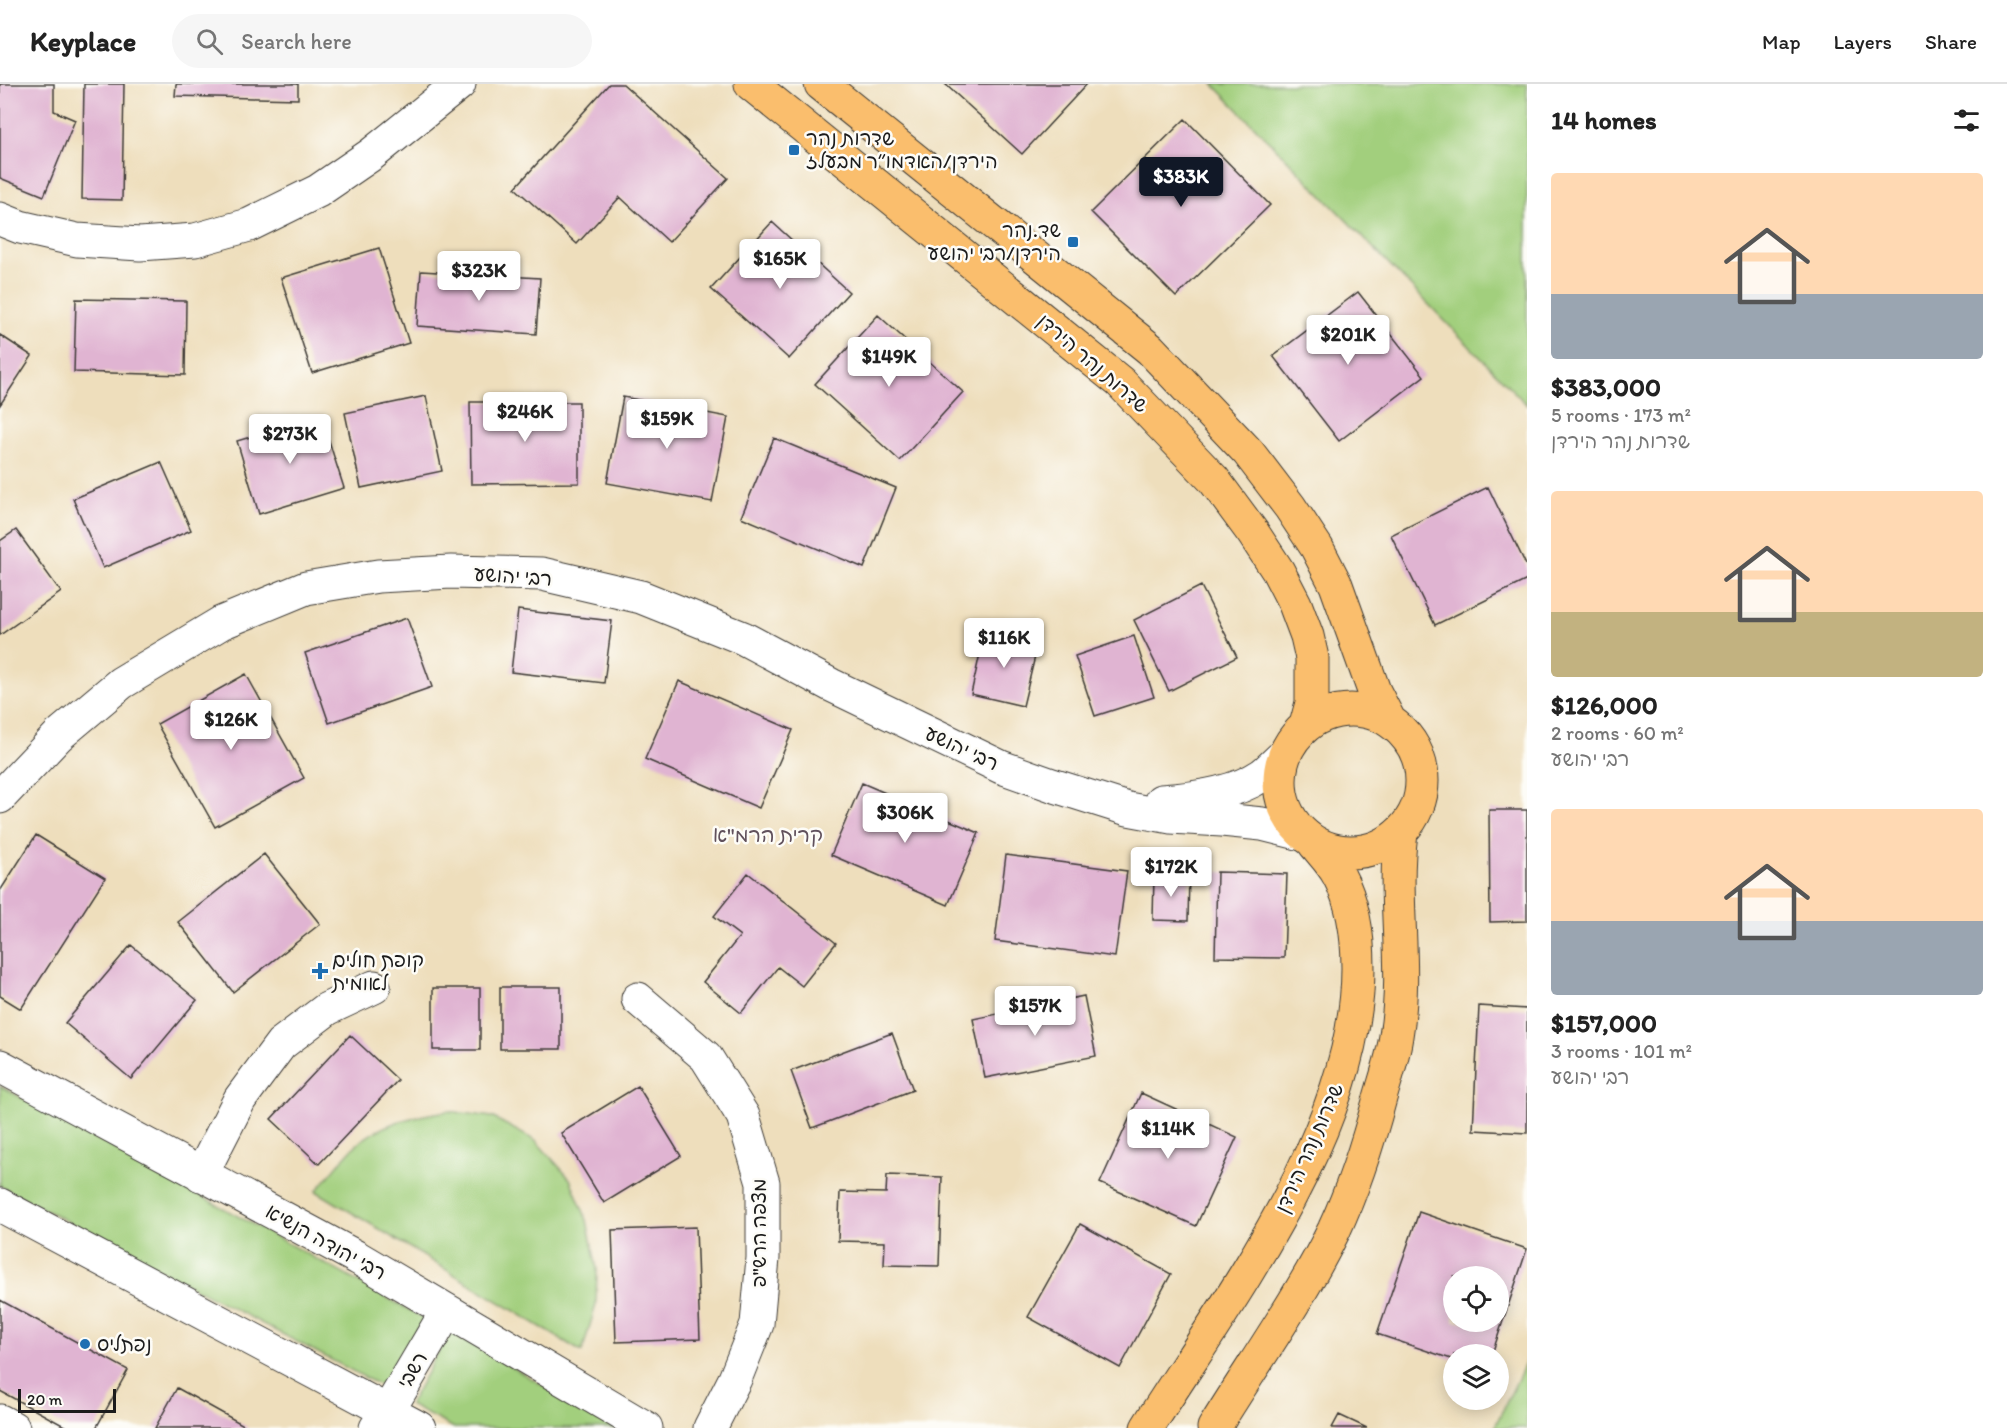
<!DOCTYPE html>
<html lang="en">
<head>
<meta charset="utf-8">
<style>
  body { margin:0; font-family:Itim,"Playpen Sans Hebrew",sans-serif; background:#f6f6f6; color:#222; height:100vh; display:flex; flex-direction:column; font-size:22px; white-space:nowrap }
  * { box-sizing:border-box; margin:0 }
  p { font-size:20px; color:#767676 }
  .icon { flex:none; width:33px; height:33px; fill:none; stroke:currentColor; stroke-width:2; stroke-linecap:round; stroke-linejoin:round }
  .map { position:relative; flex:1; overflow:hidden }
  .side { display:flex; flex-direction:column; background:#fff; width:480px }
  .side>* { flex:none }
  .tools { position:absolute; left:1443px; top:1182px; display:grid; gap:12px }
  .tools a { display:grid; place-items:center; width:66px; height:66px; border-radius:50%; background:#fff; box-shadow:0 3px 15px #0003; font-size:30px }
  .scale { position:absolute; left:18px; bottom:15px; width:98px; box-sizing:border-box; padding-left:6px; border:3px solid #1c1c1c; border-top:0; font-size:16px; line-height:21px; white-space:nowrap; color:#1c1c1c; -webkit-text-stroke:4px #fdfcf7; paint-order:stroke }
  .price { position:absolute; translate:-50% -51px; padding:0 14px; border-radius:6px; background:#fff; color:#222; font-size:20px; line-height:39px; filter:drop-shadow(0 2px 3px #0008) }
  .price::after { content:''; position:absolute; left:50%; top:36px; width:18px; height:14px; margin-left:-9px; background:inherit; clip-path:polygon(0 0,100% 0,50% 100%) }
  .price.active { background:#111827; color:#fff }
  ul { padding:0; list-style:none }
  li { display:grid; align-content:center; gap:12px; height:318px; padding:0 24px }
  li span { display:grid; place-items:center; height:186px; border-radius:6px; color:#555 }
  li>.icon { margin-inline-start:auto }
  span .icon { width:108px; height:108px; fill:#fffc; stroke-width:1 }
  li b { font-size:26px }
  h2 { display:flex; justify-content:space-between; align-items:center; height:72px; padding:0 24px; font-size:26px }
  header { display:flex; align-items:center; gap:36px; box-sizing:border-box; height:84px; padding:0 30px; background:#fff; border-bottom:2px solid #e0e0e0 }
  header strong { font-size:28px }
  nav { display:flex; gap:33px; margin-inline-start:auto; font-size:21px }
  .search { width:420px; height:54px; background:#f6f6f6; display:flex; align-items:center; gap:15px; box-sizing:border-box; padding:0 21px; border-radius:33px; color:#767676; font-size:22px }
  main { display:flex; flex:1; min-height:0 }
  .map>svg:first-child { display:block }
</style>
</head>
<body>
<header>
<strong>Keyplace</strong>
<div class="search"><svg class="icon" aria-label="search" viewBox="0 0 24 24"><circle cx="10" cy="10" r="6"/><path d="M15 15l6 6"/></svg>Search here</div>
<nav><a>Map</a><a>Layers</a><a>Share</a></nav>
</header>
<main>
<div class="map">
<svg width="1527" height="1344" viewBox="0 0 1527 1344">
  <rect width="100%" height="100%" fill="#fdfcf7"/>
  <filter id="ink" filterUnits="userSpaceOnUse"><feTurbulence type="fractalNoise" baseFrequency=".0167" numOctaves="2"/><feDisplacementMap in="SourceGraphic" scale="12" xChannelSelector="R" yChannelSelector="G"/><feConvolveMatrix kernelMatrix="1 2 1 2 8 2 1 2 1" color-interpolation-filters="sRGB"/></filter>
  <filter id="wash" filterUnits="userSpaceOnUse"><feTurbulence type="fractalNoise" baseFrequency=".008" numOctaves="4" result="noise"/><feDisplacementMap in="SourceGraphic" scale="24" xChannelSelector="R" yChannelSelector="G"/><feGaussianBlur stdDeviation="1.35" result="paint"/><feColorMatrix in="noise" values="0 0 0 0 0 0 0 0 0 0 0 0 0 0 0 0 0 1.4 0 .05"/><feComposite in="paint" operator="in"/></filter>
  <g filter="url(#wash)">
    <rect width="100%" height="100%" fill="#eedebc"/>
    <path fill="#a2cf7d" stroke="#5f764c" stroke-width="1.5" d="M 1213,0 L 1527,0 L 1527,321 Z
      M 0,1002 L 424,1234 L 383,1303 L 0,1102 Z
      M 448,1027 L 492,1033 L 536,1057 L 570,1095 L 587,1136 L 597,1185 L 596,1221 L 582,1268 L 316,1107 C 329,1093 340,1077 353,1064 C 378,1039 414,1032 448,1027 Z
      M 450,1247 L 616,1344 L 454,1344 L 409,1321 Z
      M 1527,1276 L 1527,1344 L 1494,1344 Z"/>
    <g id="blocks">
      <path fill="#e0b4d2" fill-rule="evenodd" d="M 0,0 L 54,0 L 54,27 L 75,36 L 44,112 L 0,94 Z
        M 84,0 L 124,0 L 122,116 L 82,115 Z
        M 176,0 L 298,0 L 298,15 L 175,12 Z
        M 609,0 L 623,0 L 728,94 L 669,158 L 620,113 L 577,160 L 515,104 Z
        M 945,0 L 1087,0 L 1022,70 Z
        M 1185,35 L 1270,121 L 1176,213 L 1091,128 Z
        M 772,138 L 849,208 L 789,275 L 711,205 Z
        M 379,164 L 409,259 L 312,289 L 281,194 Z
        M 421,187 L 540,194 L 536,250 L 417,242 Z
        M 1358,208 L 1424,292 L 1339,357 L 1273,272 Z
        M 76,215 L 186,217 L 185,291 L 74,288 Z
        M 878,231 L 963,308 L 900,377 L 815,300 Z
        M 0,251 L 32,272 L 0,321 Z
        M 426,312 L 442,387 L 361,404 L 345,329 Z
        M 623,313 L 728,333 L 712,418 L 607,399 Z
        M 470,318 L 579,318 L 579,399 L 471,400 Z
        M 321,332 L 344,404 L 259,430 L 237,357 Z
        M 774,354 L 896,404 L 864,484 L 741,433 Z
        M 161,378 L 191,446 L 103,484 L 73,415 Z
        M 1488,403 L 1527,483 L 1527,496 L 1435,541 L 1391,451 Z
        M 16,446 L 61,508 L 0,551 L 0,457 Z
        M 1201,502 L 1237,573 L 1169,607 L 1134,536 Z
        M 518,526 L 612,537 L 604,599 L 511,588 Z
        M 407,534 L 432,603 L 329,639 L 305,569 Z
        M 985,547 L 1038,560 L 1023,622 L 971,610 Z
        M 1134,552 L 1154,613 L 1095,632 L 1075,572 Z
        M 246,590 L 304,694 L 215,743 L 157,640 Z
        M 679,597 L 793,646 L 759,724 L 645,675 Z
        M 862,699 L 979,749 L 948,821 L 831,771 Z
        M 1489,726 L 1527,726 L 1527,837 L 1490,838 Z
        M 36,751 L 105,794 L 21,925 L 0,912 L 0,807 Z
        M 264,770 L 320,840 L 233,908 L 178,838 Z
        M 1006,771 L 1127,787 L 1115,873 L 995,857 Z
        M 1217,788 L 1287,790 L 1284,874 L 1215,873 Z
        M 748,789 L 836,859 L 802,902 L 778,883 L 741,929 L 703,898 L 740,852 L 714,832 Z
        M 1154,791 L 1189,792 L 1188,837 L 1153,836 Z
        M 131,861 L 197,916 L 131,995 L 65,939 Z
        M 500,903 L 561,903 L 561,965 L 500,965 Z
        M 433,904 L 480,904 L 480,966 L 433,966 Z
        M 1084,912 L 1096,972 L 985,994 L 973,935 Z
        M 1479,922 L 1527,925 L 1527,1049 L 1473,1046 Z
        M 892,949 L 913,1006 L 812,1044 L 791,987 Z
        M 350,951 L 398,996 L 319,1080 L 271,1035 Z
        M 638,1002 L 681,1072 L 604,1119 L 561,1049 Z
        M 1141,1009 L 1237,1053 L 1196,1142 L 1100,1099 Z
        M 887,1091 L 942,1093 L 939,1182 L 884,1181 L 885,1158 L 838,1157 L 840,1108 L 886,1109 Z
        M 1419,1128 L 1527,1165 L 1492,1270 L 1454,1270 L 1454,1276 L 1377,1250 ZM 1454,1192 L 1498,1192 L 1498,1238 L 1454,1238 Z
        M 1080,1140 L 1171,1190 L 1120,1284 L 1028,1233 Z
        M 696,1143 L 700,1255 L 616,1258 L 612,1146 Z
        M 0,1216 L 128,1286 L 96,1344 L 68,1344 L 0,1307 Z
        M 177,1304 L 249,1344 L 155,1344 Z
        M 1339,1331 L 1367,1344 L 1332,1344 Z"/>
    </g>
  </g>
  <g filter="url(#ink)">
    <use href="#blocks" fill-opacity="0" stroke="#3c3934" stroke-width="1.5"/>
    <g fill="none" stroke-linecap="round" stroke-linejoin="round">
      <defs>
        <path id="minor" d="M 0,135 L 20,143 L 77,156 L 140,160 L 195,156 L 249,141 L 318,107 L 372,70 L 459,0
          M 0,713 L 59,651 L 121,599 L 221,539 L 306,504 L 378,492 L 451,488 L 542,490 L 641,513 L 743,554 L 831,601 L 1001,683 L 1052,701 L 1128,725 L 1171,733 L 1222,736 L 1262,740 L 1302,750
          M 1161,717 C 1193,715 1234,710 1262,691 C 1269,686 1276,678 1283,672
          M 638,915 L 706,973 L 743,1032 L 763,1099 L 763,1174 L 757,1240 L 735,1295 L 710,1344
          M 0,982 L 358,1174 L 646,1344
          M 201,1091 L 240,1015 L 281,960 L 327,925 L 374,903
          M 0,1121 L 419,1344
          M 0,1337 L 13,1344
          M 376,1344 L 388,1327 L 447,1227"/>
        <path id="major" d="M 751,0 L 1120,298 L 1214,396 L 1253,449 L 1278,487 L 1295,520 L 1307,552 L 1312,574 L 1312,619 L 1306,641
          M 821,0 L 1150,265 L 1248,368 L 1290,423 L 1317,464 L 1336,501 L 1374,607 L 1389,636
          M1280 697a71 71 0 1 1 142 0a71 71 0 1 1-142 0Z
          M 1147,1344 C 1230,1213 1358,1044 1358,884 C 1358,852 1354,820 1339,792 C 1333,780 1322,769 1314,759
          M 1214,1344 C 1254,1279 1300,1215 1334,1146 C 1354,1103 1368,1059 1380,1014 C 1386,993 1393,973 1396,952 C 1408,882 1392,817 1401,749"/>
      </defs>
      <use href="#minor" stroke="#3c3934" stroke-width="35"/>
      <use href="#major" stroke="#3c3934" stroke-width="35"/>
      <use href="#minor" stroke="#fff" stroke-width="33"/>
      <use href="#major" stroke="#fabe6d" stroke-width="33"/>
    </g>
  </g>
  <g fill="#1f6fb2" stroke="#fdfcf7" stroke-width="2">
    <rect x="788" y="60" width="12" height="12" rx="3"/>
    <rect x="1067" y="152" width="12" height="12" rx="3"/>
    <path d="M317 878h6v6h6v6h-6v6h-6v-6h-6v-6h6z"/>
    <circle cx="85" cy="1260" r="6"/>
  </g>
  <g text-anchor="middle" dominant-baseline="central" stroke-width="5" stroke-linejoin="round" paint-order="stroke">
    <g font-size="20" fill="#1c1c1c" stroke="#fdfcf7" text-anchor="start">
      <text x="806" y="54">שדרות נהר<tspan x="806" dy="23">הירדן/האדמו״ר מבעלז</tspan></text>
      <text x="1061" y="146" text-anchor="end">שד.נהר<tspan x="1061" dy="23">הירדן/רבי יהושע</tspan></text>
      <text x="332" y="876">קופת חולים<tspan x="332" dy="23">לאומית</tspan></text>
      <text x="97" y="1260">נפתליס</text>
    </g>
    <g font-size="20" fill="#1c1c1c" stroke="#fdfcf7">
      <text transform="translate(1093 279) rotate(41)">שדרות נהר הירדן</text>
      <text transform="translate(513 492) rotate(4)">רבי יהושע</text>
      <text transform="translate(962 664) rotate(25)">רבי יהושע</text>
      <text transform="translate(1309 1064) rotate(-66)">שדרות נהר הירדן</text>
      <text transform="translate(759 1149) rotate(-90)">מצפה הרש"פ</text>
      <text transform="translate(326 1158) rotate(29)">רבי יהודה הנשיא</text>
      <text transform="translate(412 1286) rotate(-59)">רשבי</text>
    </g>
    <g font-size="21" fill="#61515c" stroke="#fdfcf7">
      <text x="768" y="750">קרית הרמ"א</text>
    </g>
  </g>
</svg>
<div class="tools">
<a><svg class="icon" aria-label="locate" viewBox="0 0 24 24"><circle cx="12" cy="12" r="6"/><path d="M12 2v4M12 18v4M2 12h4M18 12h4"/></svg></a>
<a><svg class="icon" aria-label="layers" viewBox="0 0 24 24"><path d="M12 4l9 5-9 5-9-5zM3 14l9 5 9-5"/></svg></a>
</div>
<div class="scale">20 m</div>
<b class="price active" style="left:1181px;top:124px">$383K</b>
<b class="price" style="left:780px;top:206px">$165K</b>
<b class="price" style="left:479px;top:218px">$323K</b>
<b class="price" style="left:1348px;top:282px">$201K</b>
<b class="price" style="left:889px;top:304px">$149K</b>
<b class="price" style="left:525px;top:359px">$246K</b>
<b class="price" style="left:667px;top:366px">$159K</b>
<b class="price" style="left:290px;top:381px">$273K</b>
<b class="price" style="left:1004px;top:585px">$116K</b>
<b class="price" style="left:231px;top:667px">$126K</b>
<b class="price" style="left:905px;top:760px">$306K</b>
<b class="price" style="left:1171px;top:814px">$172K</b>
<b class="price" style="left:1035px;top:953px">$157K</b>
<b class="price" style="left:1168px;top:1076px">$114K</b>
</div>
<section class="side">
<h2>14 homes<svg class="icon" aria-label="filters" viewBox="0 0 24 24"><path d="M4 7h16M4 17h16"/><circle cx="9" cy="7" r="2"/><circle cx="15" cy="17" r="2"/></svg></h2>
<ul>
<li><span style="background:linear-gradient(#ffd9b3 65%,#9aa5b1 0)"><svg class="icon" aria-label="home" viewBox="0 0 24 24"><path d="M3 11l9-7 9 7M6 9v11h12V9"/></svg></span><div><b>$383,000</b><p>5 rooms · 173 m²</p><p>שדרות נהר הירדן</p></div></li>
<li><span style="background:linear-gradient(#ffd9b3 65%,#c2b280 0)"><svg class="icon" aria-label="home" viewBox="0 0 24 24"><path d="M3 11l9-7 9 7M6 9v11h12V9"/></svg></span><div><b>$126,000</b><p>2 rooms · 60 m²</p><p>רבי יהושע</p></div></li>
<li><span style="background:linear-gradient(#ffd9b3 60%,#9aa5b1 0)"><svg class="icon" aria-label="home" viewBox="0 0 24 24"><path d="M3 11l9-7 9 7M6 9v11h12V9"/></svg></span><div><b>$157,000</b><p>3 rooms · 101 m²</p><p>רבי יהושע</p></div></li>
</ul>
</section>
</main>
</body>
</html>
